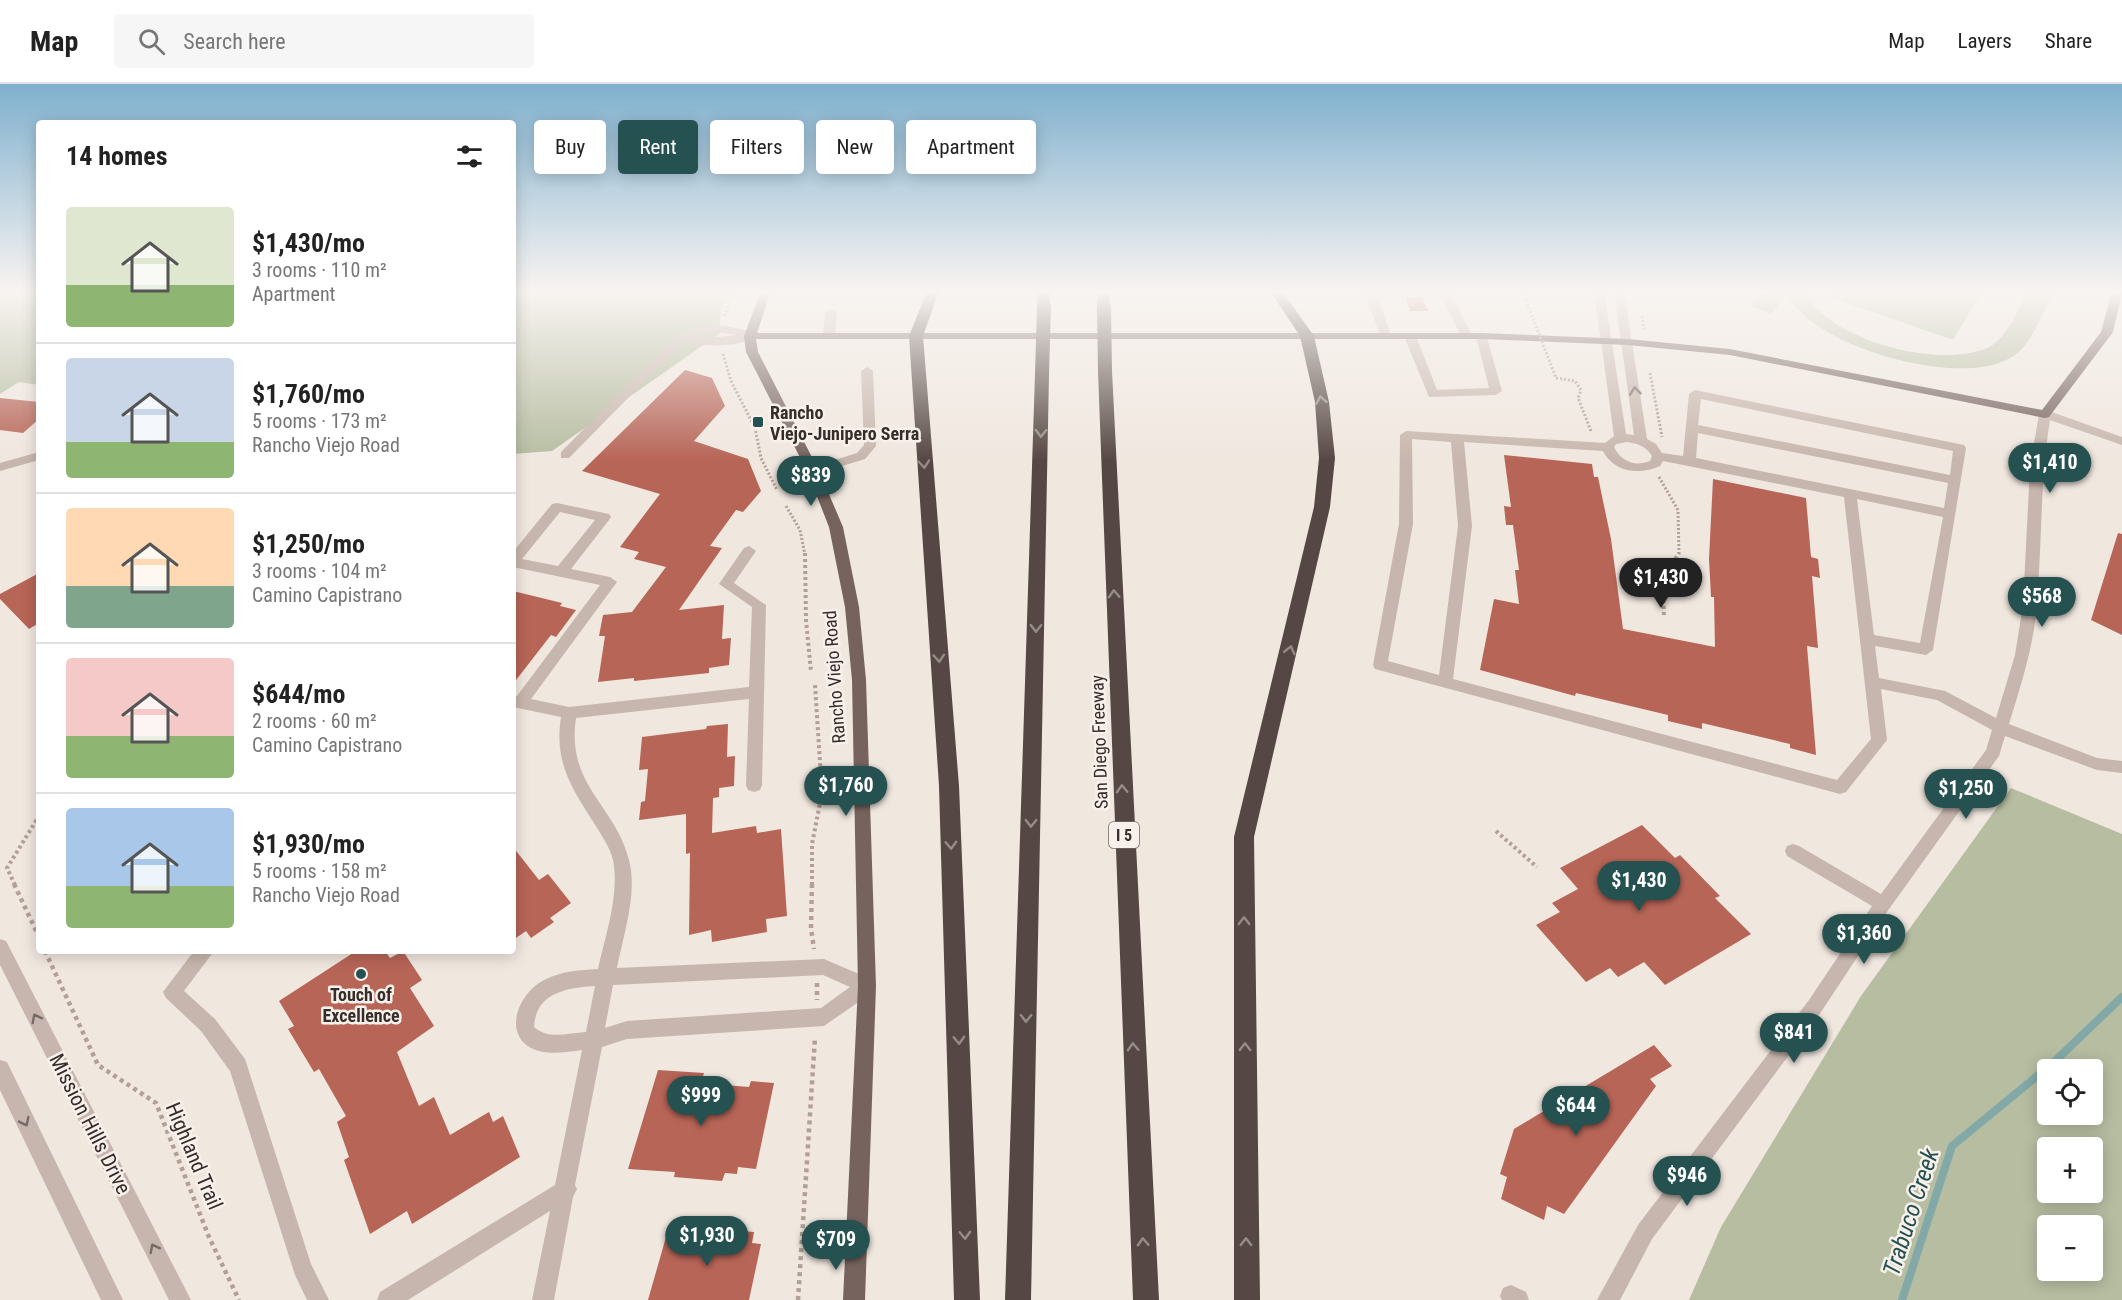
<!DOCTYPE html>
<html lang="en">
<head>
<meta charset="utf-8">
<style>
  body { margin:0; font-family:"Roboto Condensed",sans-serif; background:#f6f6f6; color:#222; height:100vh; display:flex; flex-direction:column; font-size:22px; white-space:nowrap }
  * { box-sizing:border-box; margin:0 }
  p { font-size:20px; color:#767676 }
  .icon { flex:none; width:33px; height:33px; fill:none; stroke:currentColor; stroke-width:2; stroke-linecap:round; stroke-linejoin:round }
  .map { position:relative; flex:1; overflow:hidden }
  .side { position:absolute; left:36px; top:36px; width:480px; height:834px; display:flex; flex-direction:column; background:#fff; border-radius:6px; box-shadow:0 3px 15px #0003 }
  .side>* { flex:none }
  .top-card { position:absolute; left:534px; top:36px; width:570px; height:54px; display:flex; gap:12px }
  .fabs { position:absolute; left:2037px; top:975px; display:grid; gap:12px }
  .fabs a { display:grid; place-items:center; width:66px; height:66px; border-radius:6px; background:#fff; box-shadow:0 3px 15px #0003; font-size:30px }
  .price { position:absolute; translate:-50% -51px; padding:0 14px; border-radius:21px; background:#255251; color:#fff; font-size:20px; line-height:39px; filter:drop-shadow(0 2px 3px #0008) }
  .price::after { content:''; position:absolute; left:50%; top:36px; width:18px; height:14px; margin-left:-9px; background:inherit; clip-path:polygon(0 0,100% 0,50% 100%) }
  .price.selected { background:#222; color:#fff }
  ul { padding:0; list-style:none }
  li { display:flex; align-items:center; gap:18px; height:150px; padding:0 30px }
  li+li { border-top:2px solid #e0e0e0 }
  li span { display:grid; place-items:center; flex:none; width:168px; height:120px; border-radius:6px; color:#555 }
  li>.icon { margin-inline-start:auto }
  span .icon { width:72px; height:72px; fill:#fffc; stroke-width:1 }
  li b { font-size:26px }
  h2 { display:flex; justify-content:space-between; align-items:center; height:72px; padding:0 30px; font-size:26px }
  .chip { padding:0 21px; border-radius:6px; background:#fff; box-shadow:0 3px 15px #0003; font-size:21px; line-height:54px }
  .chip.selected { background:#255251; color:#fff }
  header { display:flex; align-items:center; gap:36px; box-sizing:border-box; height:84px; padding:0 30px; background:#fff; border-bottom:2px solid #e0e0e0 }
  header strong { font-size:28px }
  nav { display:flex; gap:33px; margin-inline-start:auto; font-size:21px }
  .search { width:420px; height:54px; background:#f6f6f6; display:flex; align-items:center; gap:15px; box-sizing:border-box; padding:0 21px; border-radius:6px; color:#767676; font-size:22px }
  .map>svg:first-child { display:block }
</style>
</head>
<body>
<header>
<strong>Map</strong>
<div class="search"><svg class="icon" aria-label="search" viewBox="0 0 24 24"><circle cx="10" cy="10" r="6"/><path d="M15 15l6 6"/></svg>Search here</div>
<nav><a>Map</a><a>Layers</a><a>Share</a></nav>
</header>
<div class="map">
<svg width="2122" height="1216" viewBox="0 0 2122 1216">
  <rect width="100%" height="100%" fill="#f0e7df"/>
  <path fill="#b6bda1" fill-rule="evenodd" d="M 0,207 L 39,207 L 39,301 L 19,298 L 0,310 Z
    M 513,207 L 730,207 L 721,225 L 719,250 L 552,367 L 513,370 Z
    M 1763,207 L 1805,207 C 1827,257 1942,286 1989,263 C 2008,253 2018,224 2028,207 L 2054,207 C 2044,225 2035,252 2020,267 C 1979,304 1872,274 1831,250 C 1813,240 1798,228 1786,211 L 1771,230 L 1750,222 Z
    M 1834,207 L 1982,207 L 1953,256 L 1830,213 Z
    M 2011,704 L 2122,750 L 2122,1216 L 1689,1216 L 1721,1143 L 1861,912 ZM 2048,986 L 2092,986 L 2092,1030 L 2048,1030 ZM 2048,1064 L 2092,1064 L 2092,1108 L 2048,1108 ZM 2048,1142 L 2092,1142 L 2092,1186 L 2048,1186 Z"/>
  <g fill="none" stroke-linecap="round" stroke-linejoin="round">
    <path stroke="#82a9a7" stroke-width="8" d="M 1902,1216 L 1952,1062 L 2053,979 L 2122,913"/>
  </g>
  <path fill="#b76557" d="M 1405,213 L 1422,213 L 1428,227 L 1410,227 Z
    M 685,286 L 712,294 L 725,322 L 694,357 L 748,375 L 761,407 L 743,428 L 736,426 L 710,462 L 722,464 L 679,526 L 724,521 L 722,555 L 731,554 L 729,581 L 709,584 L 709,589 L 634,597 L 634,594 L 598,598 L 605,552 L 599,552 L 603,531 L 632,528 L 666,483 L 634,475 L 639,468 L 620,463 L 660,410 L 582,387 Z
    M 0,314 L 39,318 L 39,335 L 23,349 L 0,346 Z
    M 1504,371 L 1592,380 L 1594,393 L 1598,393 L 1611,455 L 1623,545 L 1715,563 L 1714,513 L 1711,513 L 1709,475 L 1713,395 L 1806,414 L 1811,473 L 1818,475 L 1820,494 L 1812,492 L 1818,564 L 1807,562 L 1816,671 L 1790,664 L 1790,660 L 1702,639 L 1702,645 L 1668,637 L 1668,631 L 1576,609 L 1575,612 L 1480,586 L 1494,515 L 1519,520 L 1515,486 L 1519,486 L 1513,441 L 1506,441 L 1504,422 L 1511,423 Z
    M 2118,449 L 2122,450 L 2122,551 L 2091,536 Z
    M 39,489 L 39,539 L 29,545 L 0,515 L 0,510 Z
    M 513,507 L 562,519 L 560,522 L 576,526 L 556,553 L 551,551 L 513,600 Z
    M 728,640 L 727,673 L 735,672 L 734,702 L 719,704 L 719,713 L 713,714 L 712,749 L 756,742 L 757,749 L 781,745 L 787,832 L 766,835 L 767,848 L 712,858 L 711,846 L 689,851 L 690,769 L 686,770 L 686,730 L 639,736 L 641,718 L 645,717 L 648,685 L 639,686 L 642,653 L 706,645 L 707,642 Z
    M 1642,741 L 1675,774 L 1680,771 L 1720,812 L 1715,814 L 1751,850 L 1665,901 L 1644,878 L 1618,893 L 1610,884 L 1586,898 L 1536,841 L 1560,828 L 1552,819 L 1578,805 L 1560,784 Z
    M 513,763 L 539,796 L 548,790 L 571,819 L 550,834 L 554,838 L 531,854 L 526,847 L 513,856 Z
    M 356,867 L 385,867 L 390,874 L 403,867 L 422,896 L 410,904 L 434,942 L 397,968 L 419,1022 L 434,1013 L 450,1051 L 489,1028 L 493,1038 L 503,1032 L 520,1073 L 412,1140 L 407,1127 L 370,1150 L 344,1076 L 349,1073 L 337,1038 L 346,1032 L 319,985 L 314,988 L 288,945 L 294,942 L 279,917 Z
    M 1654,961 L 1672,982 L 1650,995 L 1656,1002 L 1564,1130 L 1547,1122 L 1544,1136 L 1501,1115 L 1507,1093 L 1500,1090 L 1514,1045 Z
    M 658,986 L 704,989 L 701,999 L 749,1003 L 751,997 L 774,999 L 756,1085 L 738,1083 L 737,1090 L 725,1089 L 722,1097 L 674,1093 L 675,1088 L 628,1085 Z
    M 695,1143 L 754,1148 L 752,1159 L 761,1160 L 749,1216 L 648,1216 L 666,1153 L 691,1156 Z"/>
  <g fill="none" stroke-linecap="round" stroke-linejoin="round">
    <path stroke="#b2a097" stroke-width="3" stroke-dasharray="2 2" stroke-linecap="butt" d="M 1522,207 L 1526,216
      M 725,232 L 733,207
      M 1642,232 L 1644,246
      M 723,270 L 731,297 L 755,344 L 761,374 L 777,406
      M 1650,289 L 1662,353
      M 1556,294 L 1575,297 L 1581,306 L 1578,314 L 1591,347
      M 1659,393 L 1678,426 L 1679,471
      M 786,422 L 800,446 L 805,471"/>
    <path stroke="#b2a097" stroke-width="4" stroke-dasharray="3 3" stroke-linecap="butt" d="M 805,469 L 806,536 L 811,588
      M 1664,531 L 1662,496 L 1679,469
      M 1496,747 L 1537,783
      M 15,801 L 7,784 L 39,732
      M 812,801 L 812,760 L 822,709 L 815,601"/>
    <path stroke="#b2a097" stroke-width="4.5" stroke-dasharray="4 4" stroke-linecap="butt" d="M 14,800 L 39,853
      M 812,800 L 811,844 L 814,865
      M 45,867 L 98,981 L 156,1019 L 209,1153 L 239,1216
      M 817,899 L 817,916
      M 798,1216 L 815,953"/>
    <path fill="#c7b6ad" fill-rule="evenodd" d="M 1367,207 L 1450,207 L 1472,252 L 1470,254 L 1462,254 L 1441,211 L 1377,210 L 1391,252 L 1389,254 L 1381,254 L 1365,210 Z
      M 1594,207 L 1604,207 L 1626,350 L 1634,351 L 1614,207 L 1624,207 L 1647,355 L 1656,360 L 1662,369 L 1683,372 L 1689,310 L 1695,306 L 1964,361 L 1966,364 L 1933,566 L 1926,571 L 1875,562 L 1879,594 L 1945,607 L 1996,634 L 2015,571 L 2023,521 L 2030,383 L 2039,330 L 2041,327 L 2049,327 L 2122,353 L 2122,361 L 2050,336 C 2040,399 2042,457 2037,520 C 2034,561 2021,601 2009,640 L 2097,674 L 2122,677 L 2122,689 L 2097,686 L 2005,652 L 1999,672 L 1889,825 L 1821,928 L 1652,1155 L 1620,1216 L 1597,1216 L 1638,1141 L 1809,916 L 1872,822 L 1787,772 L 1785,767 L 1787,762 L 1793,760 L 1799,762 L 1881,810 L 1986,666 L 1992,646 L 1937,616 L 1881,605 L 1887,656 L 1846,708 L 1840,710 L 1375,585 L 1373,581 L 1399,440 L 1400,351 L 1406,347 L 1605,359 L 1614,352 ZM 1701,315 L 1953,367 L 1950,391 L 1698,341 ZM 1698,349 L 1948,399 L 1944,424 L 1696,374 ZM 1412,355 L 1451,358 L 1458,442 L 1439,591 L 1388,577 L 1413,440 ZM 1464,358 L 1603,367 C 1614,389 1640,391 1660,382 L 1663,377 L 1844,413 L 1871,655 L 1837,696 L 1453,595 L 1472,442 ZM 1626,358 C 1637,359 1646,362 1652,372 L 1650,377 C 1636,383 1621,378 1614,363 L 1616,360 ZM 1857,415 L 1943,433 L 1920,559 L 1874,551 Z
      M 831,225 L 837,228 L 835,252 L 829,255 L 823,252 L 825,228 Z
      M 725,242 L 745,246 L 756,252 C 741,264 701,263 684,257 L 569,374 L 561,374 L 561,368 L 678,250 L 700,243 ZM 716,248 L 737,251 L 707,254 L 692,252 Z
      M 1410,249 L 1416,252 L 1437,306 L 1489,304 L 1476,252 L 1478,250 L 1486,250 L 1502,307 L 1496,311 L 1429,313 L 1404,252 Z
      M 867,283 L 873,287 L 876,362 L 865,375 L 813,391 L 809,390 L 809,384 L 857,369 L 864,361 L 861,287 Z
      M 39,368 L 39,376 L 0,387 L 0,379 Z
      M 557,419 L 609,430 L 611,433 L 609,436 L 571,485 L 610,493 L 617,498 L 531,615 L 569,623 L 749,603 L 752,523 L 719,500 L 744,464 L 749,462 L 756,467 L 734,499 L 766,521 L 762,701 L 760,706 L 754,708 L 748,706 L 746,701 L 749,615 L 576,634 C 566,702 615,720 629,776 C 638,810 623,851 617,884 L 824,875 L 873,896 L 876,902 L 873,908 L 824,942 L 627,955 L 602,963 L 575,1101 L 577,1105 L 573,1113 L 554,1216 L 532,1216 L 550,1127 L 408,1216 L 377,1216 L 380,1208 L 555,1101 L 582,966 C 566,968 546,972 531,964 C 502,948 520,908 544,896 C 562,887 579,886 598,885 C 605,852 620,811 613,776 C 610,763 601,751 594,739 C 571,703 554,678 561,633 L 513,623 L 513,611 L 517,612 L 600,501 L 513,483 L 513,468 L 552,420 ZM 560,428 L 595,436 L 558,482 L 522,475 ZM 823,891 L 850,903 L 821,924 L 627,937 L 605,944 L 613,901 ZM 595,902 L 586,948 C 568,949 548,956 534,943 C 536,908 567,904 595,902 Z
      M 0,855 L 6,857 L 191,1216 L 169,1216 L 0,881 Z
      M 194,867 L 214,867 L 184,907 L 215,935 L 245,975 L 311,1180 L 329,1216 L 307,1216 L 295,1191 L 230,987 L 201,947 L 166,914 L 163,908 Z
      M 0,976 L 7,978 L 123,1216 L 101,1216 L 0,1006 Z
      M 1511,1201 L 1526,1208 L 1529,1216 L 1502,1216 L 1500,1212 L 1503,1204 Z"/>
    <path fill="#76635e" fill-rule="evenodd" d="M 761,207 L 771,207 L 757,249 L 1482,249 L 1628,255 L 1730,265 L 2042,326 L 2101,248 L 2112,207 L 2122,207 L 2122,209 L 2113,248 L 2049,333 L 2045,334 L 1730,271 L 1628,261 L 1482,255 L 756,255 L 758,268 L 819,387 L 843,443 L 859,523 L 866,596 L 876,902 L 865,1216 L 843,1216 L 858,902 L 852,596 L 845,523 L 829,443 L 807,387 L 746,268 L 744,252 Z"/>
    <path fill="#554743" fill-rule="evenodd" d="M 927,207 L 939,207 L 923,252 L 959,702 L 980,1216 L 954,1216 L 939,702 L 909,252 Z
      M 1038,207 L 1050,207 L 1049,225 L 1044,226 L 1037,222 Z
      M 1098,207 L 1110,207 L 1109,227 L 1104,228 L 1097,224 Z
      M 1270,207 L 1282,207 L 1314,252 L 1329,318 L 1335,374 L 1330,423 L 1254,753 L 1260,1216 L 1234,1216 L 1234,753 L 1314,423 L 1319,374 L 1315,318 L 1300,252 Z
      M 1105,283 L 1112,287 L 1159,1216 L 1133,1216 L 1098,287 Z
      M 1042,286 L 1049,290 L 1031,1216 L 1005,1216 L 1035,290 Z"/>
    <path stroke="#b2a097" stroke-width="3" stroke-dasharray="2 2" stroke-linecap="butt" d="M 1526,216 L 1556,294"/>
    <path stroke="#554743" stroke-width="14" d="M 1104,224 L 1105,287
      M 1042,290 L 1044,222"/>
  </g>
  <defs><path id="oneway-chevron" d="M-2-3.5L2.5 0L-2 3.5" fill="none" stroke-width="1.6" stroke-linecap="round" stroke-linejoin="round" transform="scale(1.5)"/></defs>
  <g stroke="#776b65">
    <use href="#oneway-chevron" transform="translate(1635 307) rotate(-97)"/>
    <use href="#oneway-chevron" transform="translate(36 934) rotate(-117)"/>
    <use href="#oneway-chevron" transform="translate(25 1038) rotate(64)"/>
    <use href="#oneway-chevron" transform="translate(154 1164) rotate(-117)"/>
  </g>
  <g stroke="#968b86">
    <use href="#oneway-chevron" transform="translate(1321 316) rotate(-100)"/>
    <use href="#oneway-chevron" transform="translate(1041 349) rotate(91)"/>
    <use href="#oneway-chevron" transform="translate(924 380) rotate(85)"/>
    <use href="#oneway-chevron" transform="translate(1114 510) rotate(-92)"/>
    <use href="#oneway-chevron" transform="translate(1036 544) rotate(91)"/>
    <use href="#oneway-chevron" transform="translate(1290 566) rotate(-77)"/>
    <use href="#oneway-chevron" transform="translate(939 574) rotate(86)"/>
    <use href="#oneway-chevron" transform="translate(1122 705) rotate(-92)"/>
    <use href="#oneway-chevron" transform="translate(1031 739) rotate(91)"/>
    <use href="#oneway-chevron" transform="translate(951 761) rotate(88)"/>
    <use href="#oneway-chevron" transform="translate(1244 837) rotate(-90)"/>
    <use href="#oneway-chevron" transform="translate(1026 934) rotate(91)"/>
    <use href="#oneway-chevron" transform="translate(959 956) rotate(88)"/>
    <use href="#oneway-chevron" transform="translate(1133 963) rotate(-93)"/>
    <use href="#oneway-chevron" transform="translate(1245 963) rotate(-90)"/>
    <use href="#oneway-chevron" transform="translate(965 1151) rotate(88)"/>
    <use href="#oneway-chevron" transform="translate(1143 1158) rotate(-93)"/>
    <use href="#oneway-chevron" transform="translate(1246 1158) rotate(-90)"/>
  </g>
  <linearGradient id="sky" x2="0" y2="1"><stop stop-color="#7fb0ce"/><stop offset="0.55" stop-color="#f8f4f1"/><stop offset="1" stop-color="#f8f4f1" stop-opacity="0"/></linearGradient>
  <rect width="2122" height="377" fill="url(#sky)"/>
  <g fill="#255251" stroke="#f8f1eb" stroke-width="2">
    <rect x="752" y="332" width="12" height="12" rx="3"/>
    <circle cx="361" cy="890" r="6"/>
  </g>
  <g text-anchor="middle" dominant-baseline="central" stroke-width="5" stroke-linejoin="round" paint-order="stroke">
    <rect fill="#f8f1eb" stroke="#706864" stroke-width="1.5" x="1109" y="738" width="30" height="26" rx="4.5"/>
    <g font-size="16" font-weight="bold" fill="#362d2a">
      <text x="1124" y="751">I 5</text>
    </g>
    <g font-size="18" font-weight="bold" fill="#362d2a" stroke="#f8f1eb" text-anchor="start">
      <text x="770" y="328">Rancho<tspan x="770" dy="21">Viejo-Junipero Serra</tspan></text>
      <text x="361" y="910" text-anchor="middle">Touch of<tspan x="361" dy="21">Excellence</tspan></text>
    </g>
    <g font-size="18" fill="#362d2a" stroke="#f8f1eb">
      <text transform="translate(834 593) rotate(-94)">Rancho Viejo Road</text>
      <text transform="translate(1099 658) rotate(-92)">San Diego Freeway</text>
    </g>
    <g font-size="21" fill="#362d2a" stroke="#f8f1eb">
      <text transform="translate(90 1040) rotate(63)">Mission Hills Drive</text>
      <text transform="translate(194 1072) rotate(67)">Highland Trail</text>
    </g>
    <g font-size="24" font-style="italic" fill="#255251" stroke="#f8f1eb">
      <text transform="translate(1911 1128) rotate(-72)">Trabuco Creek</text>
    </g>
  </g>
</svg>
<div class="fabs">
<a><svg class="icon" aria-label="locate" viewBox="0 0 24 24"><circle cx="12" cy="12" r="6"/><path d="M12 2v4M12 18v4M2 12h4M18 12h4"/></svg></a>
<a>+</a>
<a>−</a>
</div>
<b class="price" style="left:2050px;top:410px">$1,410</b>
<b class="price" style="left:811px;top:423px">$839</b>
<b class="price selected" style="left:1661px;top:525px">$1,430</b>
<b class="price" style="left:2042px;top:544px">$568</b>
<b class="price" style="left:846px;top:733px">$1,760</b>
<b class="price" style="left:1966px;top:736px">$1,250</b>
<b class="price" style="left:1639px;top:828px">$1,430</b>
<b class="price" style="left:1864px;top:881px">$1,360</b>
<b class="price" style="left:1794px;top:980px">$841</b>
<b class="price" style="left:701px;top:1043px">$999</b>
<b class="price" style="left:1576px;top:1053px">$644</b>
<b class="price" style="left:1687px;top:1123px">$946</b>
<b class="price" style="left:707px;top:1183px">$1,930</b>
<b class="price" style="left:836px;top:1187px">$709</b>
<div class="top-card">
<a class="chip">Buy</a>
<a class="chip selected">Rent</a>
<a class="chip">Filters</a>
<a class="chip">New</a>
<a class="chip">Apartment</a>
</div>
<section class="side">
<h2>14 homes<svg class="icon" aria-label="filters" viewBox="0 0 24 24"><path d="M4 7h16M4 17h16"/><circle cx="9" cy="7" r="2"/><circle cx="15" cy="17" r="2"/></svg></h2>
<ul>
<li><span style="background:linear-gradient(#dfe7d0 65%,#8fb573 0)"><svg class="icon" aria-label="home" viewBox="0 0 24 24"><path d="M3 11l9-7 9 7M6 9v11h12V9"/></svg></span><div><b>$1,430/mo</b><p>3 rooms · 110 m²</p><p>Apartment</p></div></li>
<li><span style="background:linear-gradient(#c9d6e8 70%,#8fb573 0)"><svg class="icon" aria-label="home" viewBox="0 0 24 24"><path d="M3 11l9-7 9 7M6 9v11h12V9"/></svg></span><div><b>$1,760/mo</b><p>5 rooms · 173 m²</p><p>Rancho Viejo Road</p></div></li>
<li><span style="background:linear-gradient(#ffd9b3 65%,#7fa58c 0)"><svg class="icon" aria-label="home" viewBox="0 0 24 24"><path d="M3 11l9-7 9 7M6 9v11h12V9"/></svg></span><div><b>$1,250/mo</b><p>3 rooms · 104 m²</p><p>Camino Capistrano</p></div></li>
<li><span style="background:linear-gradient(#f6c9c9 65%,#8fb573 0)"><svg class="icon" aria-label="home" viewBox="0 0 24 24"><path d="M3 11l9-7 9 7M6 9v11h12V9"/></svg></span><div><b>$644/mo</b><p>2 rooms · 60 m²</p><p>Camino Capistrano</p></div></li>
<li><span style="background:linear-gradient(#a9c7e8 65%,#8fb573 0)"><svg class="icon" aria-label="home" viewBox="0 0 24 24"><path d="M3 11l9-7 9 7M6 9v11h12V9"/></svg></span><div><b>$1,930/mo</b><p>5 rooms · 158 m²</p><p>Rancho Viejo Road</p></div></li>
</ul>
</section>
</div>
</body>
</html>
